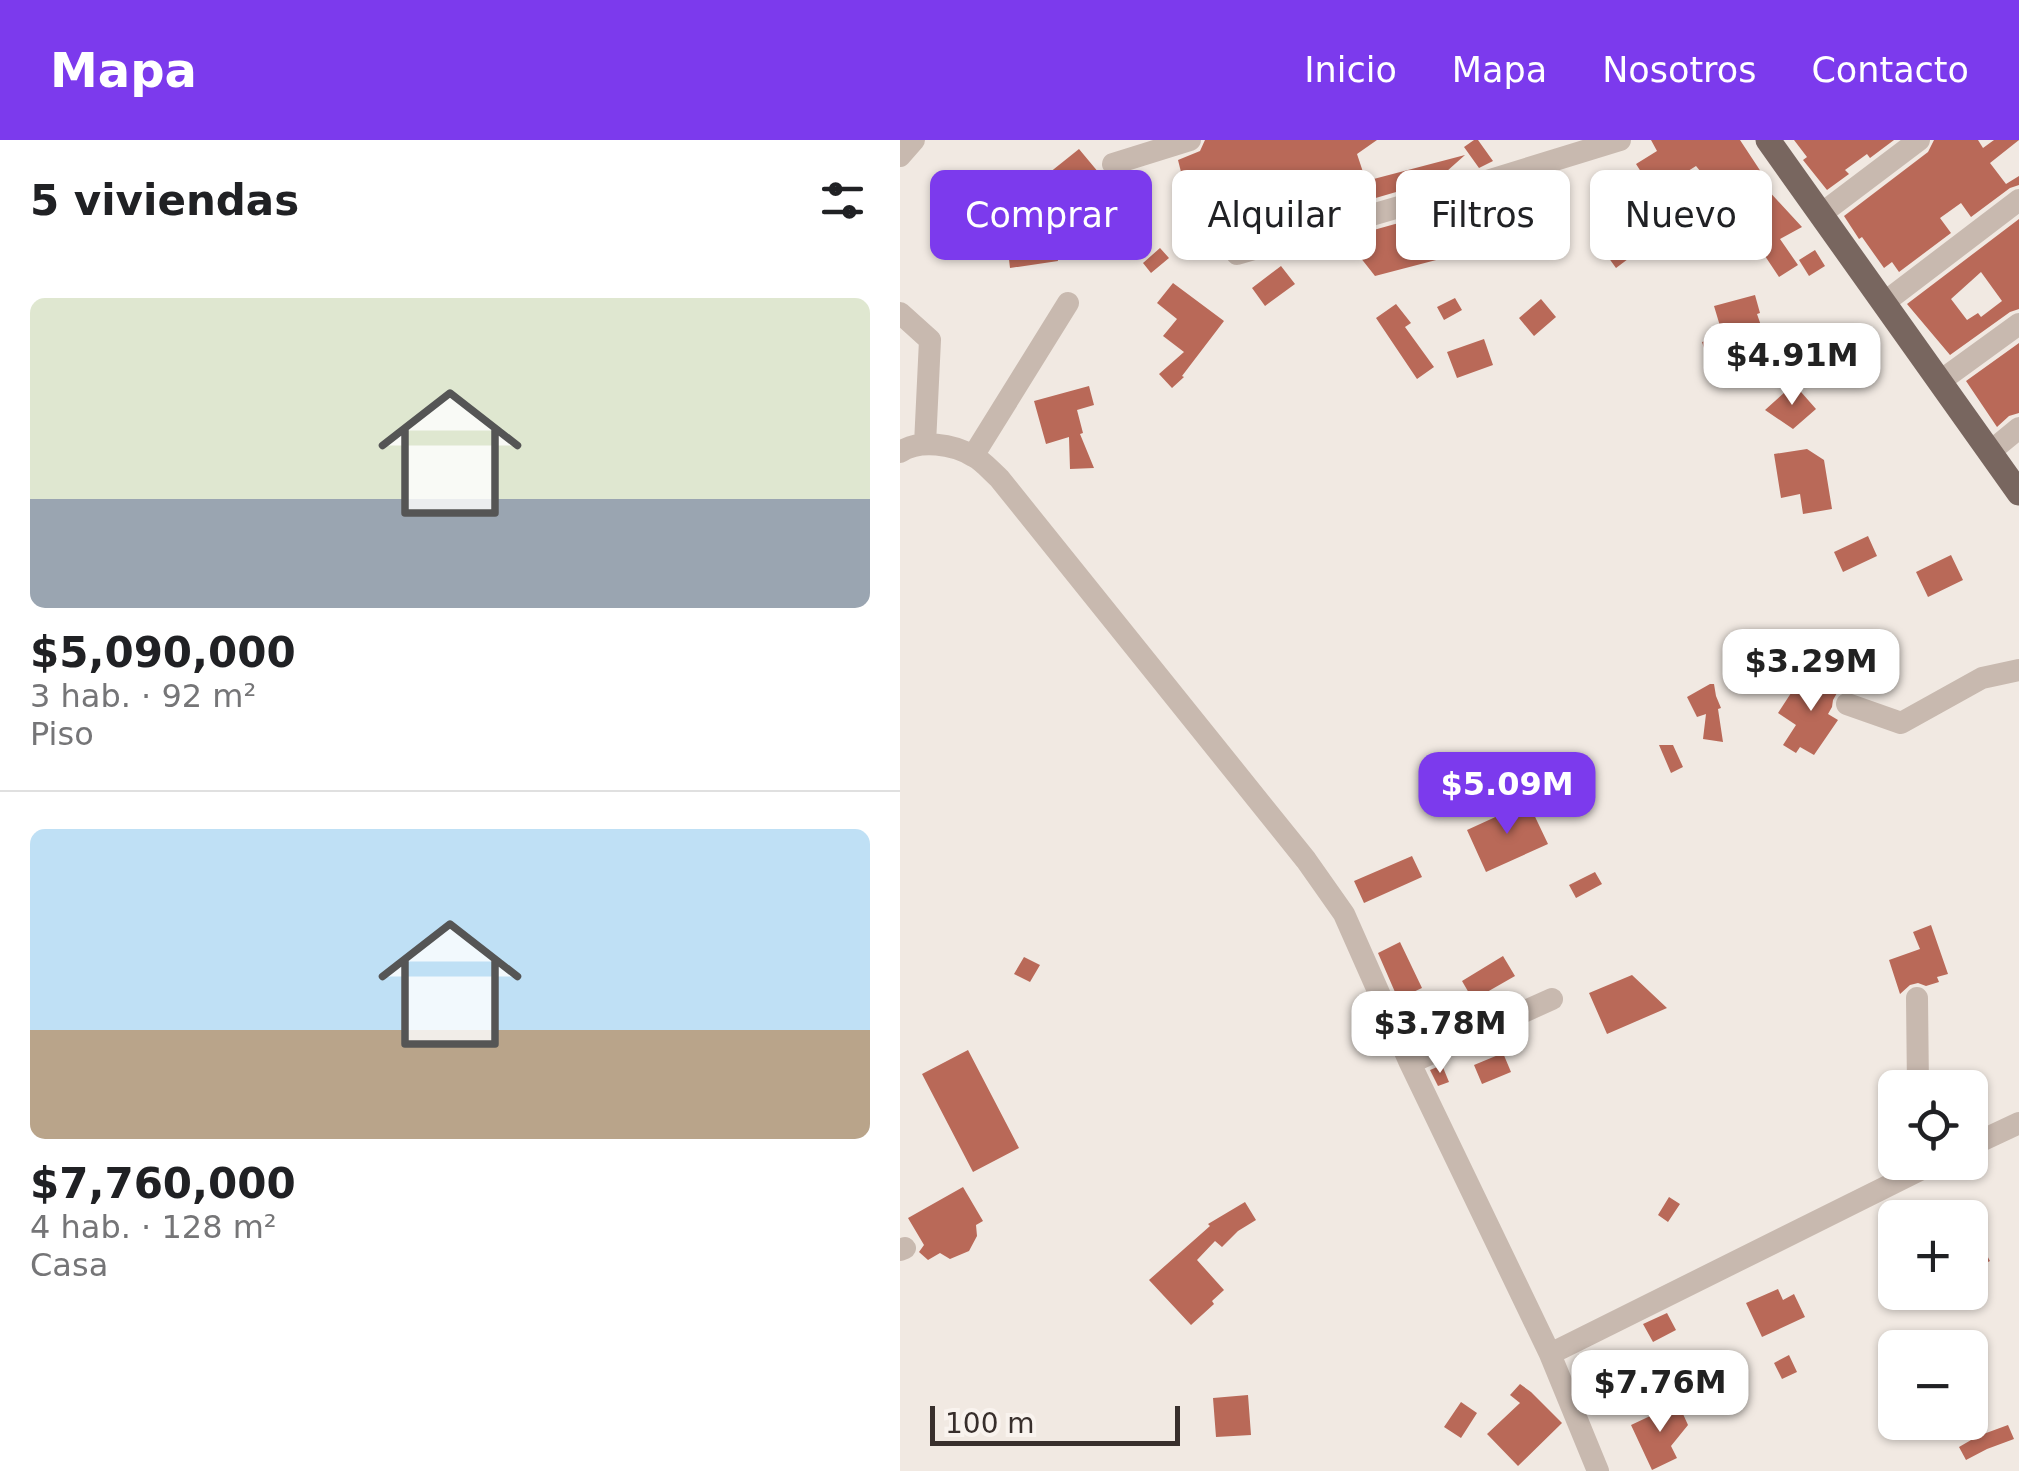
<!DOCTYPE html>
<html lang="es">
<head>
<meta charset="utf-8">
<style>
  body { margin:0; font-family:"DejaVu Sans",sans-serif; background:#f2f2f2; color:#202124; height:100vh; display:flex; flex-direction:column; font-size:38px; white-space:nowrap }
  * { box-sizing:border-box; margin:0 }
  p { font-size:32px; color:#757577 }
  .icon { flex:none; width:55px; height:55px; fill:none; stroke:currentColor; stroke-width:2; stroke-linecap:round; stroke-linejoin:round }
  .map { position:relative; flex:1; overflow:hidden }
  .panel { display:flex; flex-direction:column; background:#fff; width:900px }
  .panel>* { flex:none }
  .top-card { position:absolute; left:30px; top:30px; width:938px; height:90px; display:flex; gap:20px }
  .controls { position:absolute; left:978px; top:930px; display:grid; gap:20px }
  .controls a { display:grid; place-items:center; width:110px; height:110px; border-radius:15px; background:#fff; box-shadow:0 2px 8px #0004; font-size:50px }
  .scale { position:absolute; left:30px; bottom:25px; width:250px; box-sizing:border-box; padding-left:10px; border:5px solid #382f2c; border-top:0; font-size:28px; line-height:35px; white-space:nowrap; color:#382f2c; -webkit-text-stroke:8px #f9f3ee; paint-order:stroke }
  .price { position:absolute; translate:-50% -85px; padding:0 22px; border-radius:20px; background:#fff; color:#222; font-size:32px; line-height:65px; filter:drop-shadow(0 2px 5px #0008) }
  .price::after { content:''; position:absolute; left:50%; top:60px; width:30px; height:22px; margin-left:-15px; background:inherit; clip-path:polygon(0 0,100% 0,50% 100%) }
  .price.current { background:#7c3aed; color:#fff }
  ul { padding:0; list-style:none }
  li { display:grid; align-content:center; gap:20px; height:530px; padding:0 30px }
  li+li { border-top:2px solid #e0e0e0 }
  li span { display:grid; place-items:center; height:310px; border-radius:15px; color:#555 }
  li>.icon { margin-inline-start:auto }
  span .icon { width:180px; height:180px; fill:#fffc; stroke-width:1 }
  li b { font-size:42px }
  h2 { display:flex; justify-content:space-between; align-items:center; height:120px; padding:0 30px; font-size:42px }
  .tag { padding:0 35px; border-radius:15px; background:#fff; box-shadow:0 2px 8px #0004; font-size:35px; line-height:90px }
  .tag.current { background:#7c3aed; color:#fff }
  header { display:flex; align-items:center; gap:60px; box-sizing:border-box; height:140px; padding:0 50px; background:#7c3aed; color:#fff }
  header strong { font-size:48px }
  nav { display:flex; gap:55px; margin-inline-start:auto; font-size:35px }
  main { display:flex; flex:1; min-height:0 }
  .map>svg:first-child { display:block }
</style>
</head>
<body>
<header>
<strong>Mapa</strong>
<nav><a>Inicio</a><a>Mapa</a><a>Nosotros</a><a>Contacto</a></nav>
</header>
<main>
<section class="panel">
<h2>5 viviendas<svg class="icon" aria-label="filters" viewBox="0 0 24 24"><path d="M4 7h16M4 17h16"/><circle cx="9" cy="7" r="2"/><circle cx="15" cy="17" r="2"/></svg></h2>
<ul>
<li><span style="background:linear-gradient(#dfe7d0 65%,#9aa5b1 0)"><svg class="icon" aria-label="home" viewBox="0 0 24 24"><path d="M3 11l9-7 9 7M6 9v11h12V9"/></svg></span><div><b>$5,090,000</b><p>3 hab. · 92 m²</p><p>Piso</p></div></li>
<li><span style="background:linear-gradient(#bfe0f5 65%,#b9a48a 0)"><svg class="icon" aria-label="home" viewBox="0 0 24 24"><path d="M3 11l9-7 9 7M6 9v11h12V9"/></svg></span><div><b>$7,760,000</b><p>4 hab. · 128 m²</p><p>Casa</p></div></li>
</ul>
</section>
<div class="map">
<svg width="1119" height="1331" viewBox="0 0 1119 1331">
  <rect width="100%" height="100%" fill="#f1e9e2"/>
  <path fill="#b96958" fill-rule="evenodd" d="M 305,0 L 477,0 L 457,14 L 466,41 L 565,15 L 537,40 L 333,100 L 326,104 L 310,54 L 288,60 L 278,20 L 300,11 Z
    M 574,0 L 578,0 L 593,21 L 579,28 L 564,7 Z
    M 751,0 L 840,0 L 871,47 L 866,48 L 902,87 L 880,99 L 898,125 L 879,137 L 861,110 L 854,114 L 825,61 L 796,26 L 777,38 L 750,46 L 736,24 L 757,11 Z
    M 894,0 L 994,0 L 970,18 L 967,14 L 945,30 L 949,34 L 927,50 L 903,20 L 907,17 Z
    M 1034,0 L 1078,0 L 1083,8 L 1094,0 L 1119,0 L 1090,23 L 1106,44 L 1119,36 L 1119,45 L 1110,48 L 1071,77 L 1061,63 L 1040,78 L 1051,93 L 999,132 L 992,122 L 984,128 L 962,97 L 959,99 L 944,76 L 1028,12 Z
    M 179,9 L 204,39 L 158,74 L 137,62 L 152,36 L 149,33 Z
    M 513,79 L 540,119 L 475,136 L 445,98 Z
    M 1119,79 L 1119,169 L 1110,172 L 1050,215 L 1007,164 ZM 1081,132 L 1102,161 L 1081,177 L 1078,173 L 1067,180 L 1051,159 Z
    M 707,80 L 732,116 L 716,128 L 690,92 Z
    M 120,83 L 121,95 L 154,90 L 158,121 L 110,128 L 105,85 Z
    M 260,108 L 269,118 L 251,133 L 243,123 Z
    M 915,110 L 925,126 L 909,136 L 899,120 Z
    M 381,126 L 395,144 L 365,166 L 352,148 Z
    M 273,143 L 324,181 L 282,236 L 284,237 L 272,248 L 259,234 L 284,212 L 263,196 L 277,179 L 257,163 Z
    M 855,155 L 860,173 L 857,174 L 877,232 L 835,246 L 824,215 L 808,220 L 802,202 L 823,196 L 814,166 Z
    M 555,158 L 562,170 L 544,180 L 537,167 Z
    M 641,159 L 656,177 L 634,196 L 619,178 Z
    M 496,164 L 511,183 L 505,187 L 534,227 L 517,239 L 476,178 Z
    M 584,199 L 593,225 L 557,238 L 547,212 Z
    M 1119,203 L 1119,273 L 1109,276 L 1097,287 L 1066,241 Z
    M 894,244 L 916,269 L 893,289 L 865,270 Z
    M 189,246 L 194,265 L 177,270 L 183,293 L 180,294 L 194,328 L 170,329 L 169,297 L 146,304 L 134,261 Z
    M 907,309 L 924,320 L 932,369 L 903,374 L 900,354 L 881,358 L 874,314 Z
    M 968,396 L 977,416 L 943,432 L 934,412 Z
    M 1051,415 L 1063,440 L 1028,457 L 1016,432 Z
    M 922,530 L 946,549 L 937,553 L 933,560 L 932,567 L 928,574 L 938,580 L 914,615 L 900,607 L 896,613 L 883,605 L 896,585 L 878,573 L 893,550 L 902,556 Z
    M 810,544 L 814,544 L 816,556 L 821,568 L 818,569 L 823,602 L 803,599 L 806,574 L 797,577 L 787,557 Z
    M 759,605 L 773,605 L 783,627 L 771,633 Z
    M 628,662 L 648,704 L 586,732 L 567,690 Z
    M 512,716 L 522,737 L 464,763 L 454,741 Z
    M 695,732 L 702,744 L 676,758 L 669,745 Z
    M 1031,785 L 1048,834 L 1037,837 L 1039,842 L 1026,846 L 1018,843 L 1010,845 L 1000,854 L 989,820 L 1020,809 L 1013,792 Z
    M 500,802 L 522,848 L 498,859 L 478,813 Z
    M 603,816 L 615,836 L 573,860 L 562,841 Z
    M 124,817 L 140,825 L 130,842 L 114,834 Z
    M 732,835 L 767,868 L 707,894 L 689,853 Z
    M 68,910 L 119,1008 L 73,1032 L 22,934 Z
    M 603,913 L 611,932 L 582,944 L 574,925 Z
    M 542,925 L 549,942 L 538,946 L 530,930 Z
    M 63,1047 L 83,1081 L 76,1085 L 77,1096 L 69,1111 L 50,1119 L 40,1113 L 28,1120 L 19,1112 L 24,1105 L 8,1078 Z
    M 769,1057 L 780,1064 L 768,1082 L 758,1075 Z
    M 345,1062 L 356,1080 L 338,1091 L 322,1107 L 315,1101 L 297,1120 L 324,1150 L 312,1161 L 314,1164 L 291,1185 L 249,1140 L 310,1086 L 308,1084 Z
    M 1070,1084 L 1090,1121 L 1070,1131 Z
    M 878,1149 L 883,1160 L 894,1154 L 905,1177 L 862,1197 L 846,1163 Z
    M 767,1173 L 776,1190 L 753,1202 L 743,1184 Z
    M 889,1215 L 897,1232 L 882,1239 L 874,1223 Z
    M 620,1244 L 631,1252 L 662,1283 L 618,1326 L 587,1294 L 620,1263 L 610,1255 Z
    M 348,1255 L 351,1295 L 316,1297 L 313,1258 Z
    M 561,1262 L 577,1273 L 561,1298 L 544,1287 Z
    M 778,1263 L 788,1285 L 771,1306 L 777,1318 L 752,1330 L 731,1285 Z
    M 1108,1285 L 1114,1299 L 1087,1309 L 1066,1320 L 1059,1307 L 1078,1296 Z"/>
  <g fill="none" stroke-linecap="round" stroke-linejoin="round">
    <path stroke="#c8b9af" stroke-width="22" d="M 0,16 L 14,0
      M 213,24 L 290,0
      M 921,74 L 1019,0
      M 337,114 L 561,49 L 720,0
      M 985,162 L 1119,60
      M 0,173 L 30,200 L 25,304
      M 1039,242 L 1119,184
      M 1091,311 L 1119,288
      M 0,312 C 20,299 53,304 73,316 C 82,320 91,331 99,338 L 406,720 L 444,774 L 510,923 L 650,1214 L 698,1331
      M 73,316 L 168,163
      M 947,564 L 1001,583 L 1082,538 L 1119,530
      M 1017,858 L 1018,948
      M 510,923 L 652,859
      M 1070,1006 L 1119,983
      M 0,1110 L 5,1108
      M 650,1214 L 1036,1022"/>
    <path stroke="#78665f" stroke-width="25" d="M 868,0 L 1119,353"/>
  </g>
</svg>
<div class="controls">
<a><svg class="icon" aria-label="locate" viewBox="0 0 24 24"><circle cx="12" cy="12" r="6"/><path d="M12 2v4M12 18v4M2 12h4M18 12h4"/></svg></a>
<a>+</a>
<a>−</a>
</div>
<div class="scale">100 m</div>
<b class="price" style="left:892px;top:268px">$4.91M</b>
<b class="price" style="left:911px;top:574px">$3.29M</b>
<b class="price current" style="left:607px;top:697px">$5.09M</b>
<b class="price" style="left:540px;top:936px">$3.78M</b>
<b class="price" style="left:760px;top:1295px">$7.76M</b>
<div class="top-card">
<a class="tag current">Comprar</a>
<a class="tag">Alquilar</a>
<a class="tag">Filtros</a>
<a class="tag">Nuevo</a>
</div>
</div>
</main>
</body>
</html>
